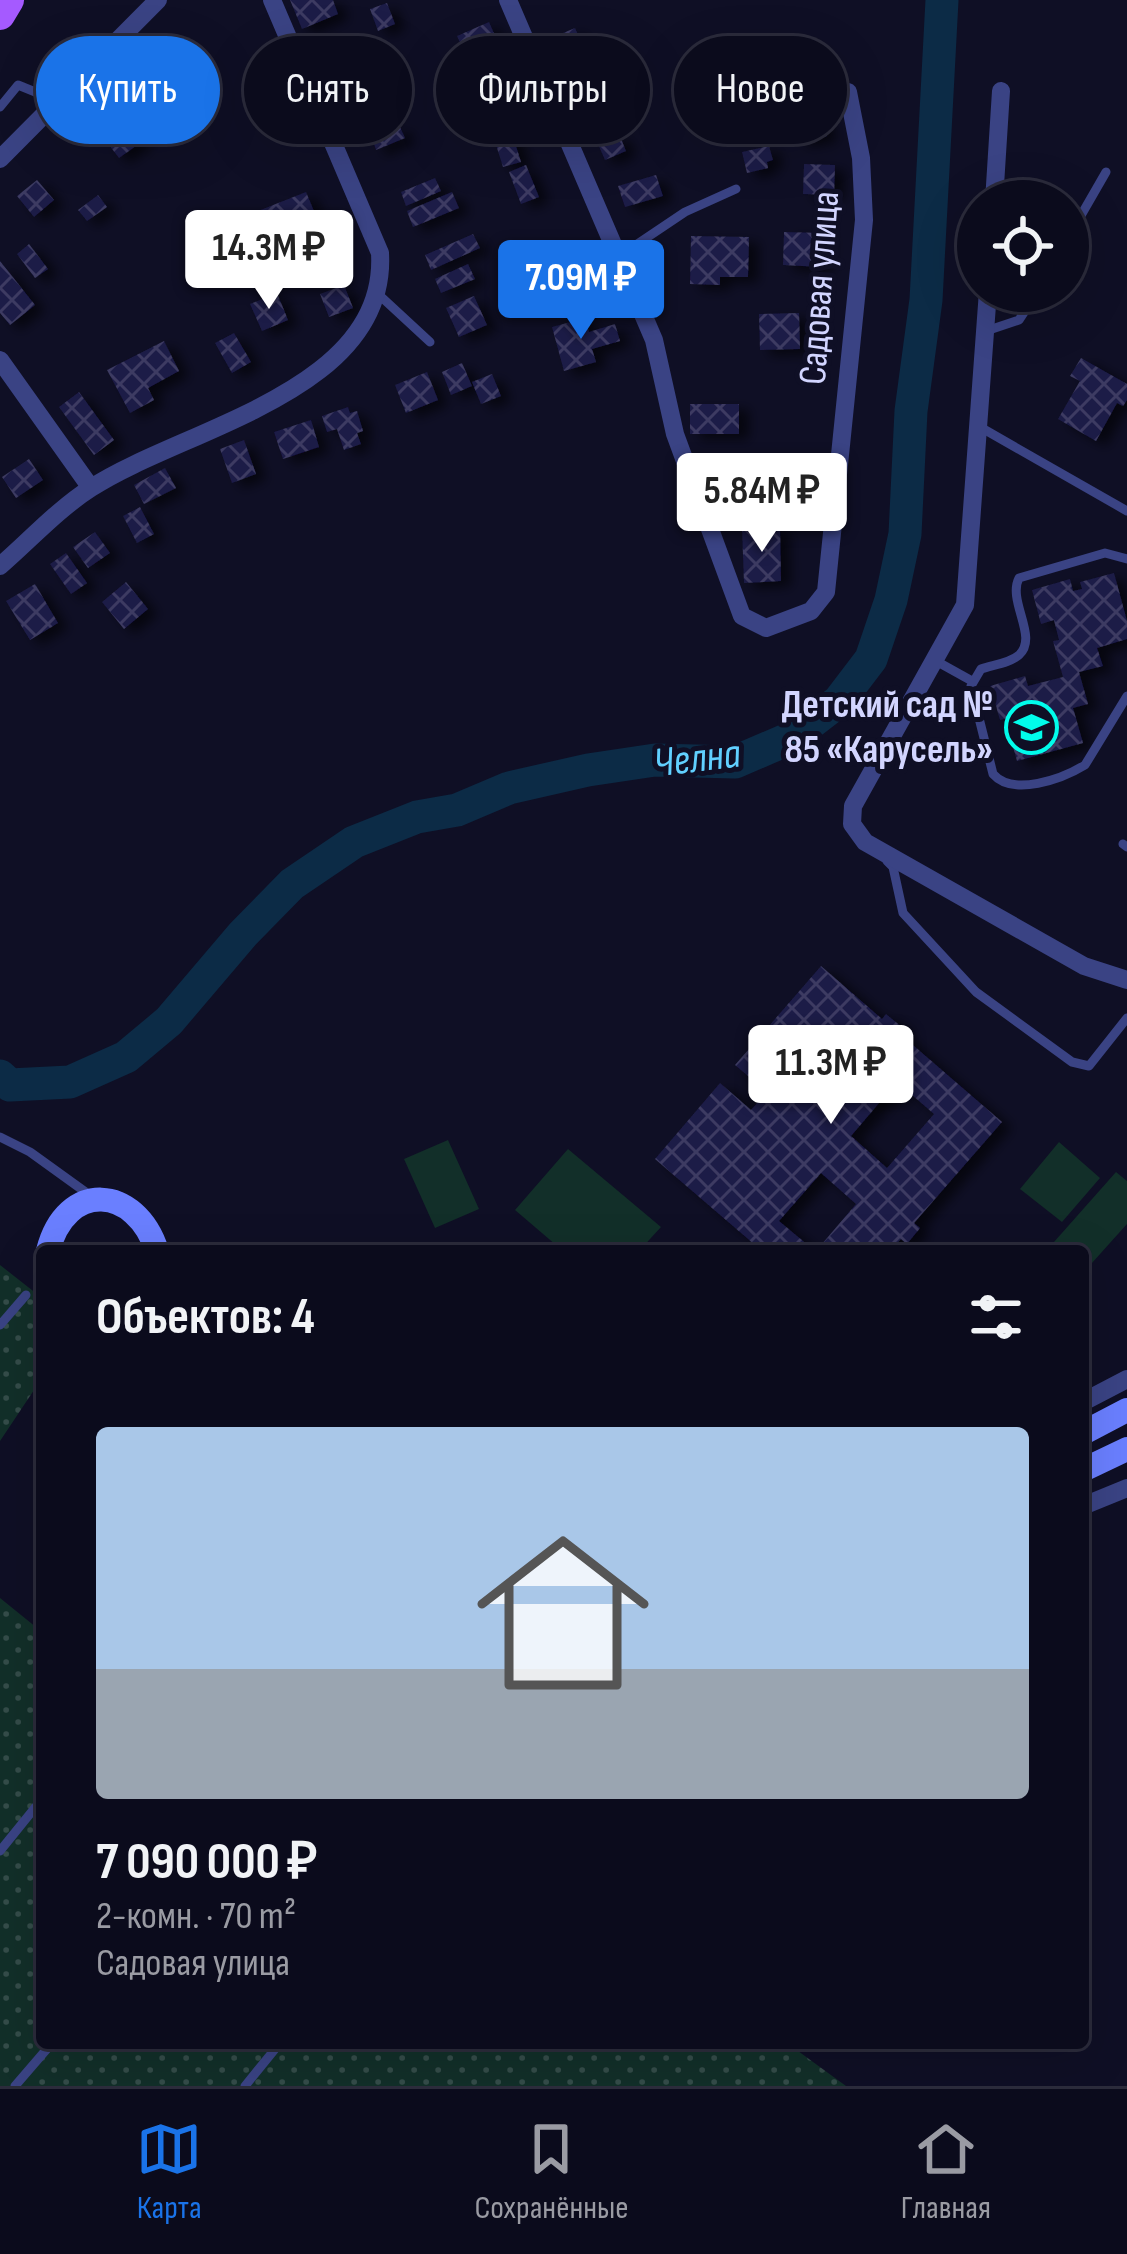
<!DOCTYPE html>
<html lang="ru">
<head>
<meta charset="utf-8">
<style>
  body { margin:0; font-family:"Sofia Sans Condensed",sans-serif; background:#191929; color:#f1f3f6; height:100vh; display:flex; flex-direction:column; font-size:45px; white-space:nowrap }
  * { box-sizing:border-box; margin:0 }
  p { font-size:39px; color:#9a9ba3 }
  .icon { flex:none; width:66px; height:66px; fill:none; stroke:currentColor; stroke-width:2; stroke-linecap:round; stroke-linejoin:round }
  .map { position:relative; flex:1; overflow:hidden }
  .side { position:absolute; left:36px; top:1245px; width:1053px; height:804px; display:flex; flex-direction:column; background:#0b0b1c; border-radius:12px; box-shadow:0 12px 48px #0002,0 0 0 3px #2b2b3b }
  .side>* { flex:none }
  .top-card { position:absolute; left:36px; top:36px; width:1056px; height:108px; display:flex; gap:24px }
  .fabs { position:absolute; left:957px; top:180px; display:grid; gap:24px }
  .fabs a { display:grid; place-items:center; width:132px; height:132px; border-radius:50%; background:#0b0b1c; box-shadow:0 12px 48px #0002,0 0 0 3px #2b2b3b; font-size:60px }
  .price { position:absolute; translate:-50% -102px; padding:0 27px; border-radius:12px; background:#fff; color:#222; font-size:39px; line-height:78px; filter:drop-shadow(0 3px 6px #0008) }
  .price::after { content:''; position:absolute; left:50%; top:72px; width:36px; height:27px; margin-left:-18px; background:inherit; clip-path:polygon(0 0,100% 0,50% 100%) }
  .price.on { background:#1a73e8; color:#fff }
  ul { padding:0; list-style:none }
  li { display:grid; align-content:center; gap:24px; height:636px; padding:0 60px }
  li span { display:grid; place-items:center; height:372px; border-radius:12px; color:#555 }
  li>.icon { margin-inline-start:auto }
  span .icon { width:216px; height:216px; fill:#fffc; stroke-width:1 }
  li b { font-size:51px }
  h2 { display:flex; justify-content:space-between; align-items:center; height:144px; padding:0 60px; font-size:51px }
  .tag { padding:0 42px; border-radius:54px; background:#0b0b1c; box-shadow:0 12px 48px #0002,0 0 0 3px #2b2b3b; font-size:42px; line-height:108px }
  .tag.on { background:#1a73e8; color:#fff }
  .menu { display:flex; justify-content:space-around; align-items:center; height:168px; border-top:3px solid #2b2b3b; background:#0b0b1c; font-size:33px; color:#9a9ba3 }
  .menu a { display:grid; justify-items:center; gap:6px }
  .menu .on { color:#1a73e8 }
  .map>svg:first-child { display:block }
</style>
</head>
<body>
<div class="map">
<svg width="1127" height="2086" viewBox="0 0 1127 2086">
  <defs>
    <pattern id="green-dots" width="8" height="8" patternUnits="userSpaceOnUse" patternTransform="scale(3)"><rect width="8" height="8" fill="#122f29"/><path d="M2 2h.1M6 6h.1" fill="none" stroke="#344c49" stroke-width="1.8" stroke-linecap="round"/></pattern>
    <pattern id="building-cross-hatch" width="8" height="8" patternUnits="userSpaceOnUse" patternTransform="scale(3)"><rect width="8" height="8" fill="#1c1b46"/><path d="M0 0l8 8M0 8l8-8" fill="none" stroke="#3c3b62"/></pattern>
    <filter id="shadow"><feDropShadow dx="10" dy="5.5" stdDeviation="6" flood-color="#0009"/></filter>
  </defs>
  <rect width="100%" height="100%" fill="#0f0f25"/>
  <path fill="url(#green-dots)" d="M 0,1265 L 42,1298 L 42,1378 L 0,1441 Z
    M 0,1598 L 42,1632 L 42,2043 L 787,2043 L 846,2086 L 0,2086 Z"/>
  <path fill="#122f29" d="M 448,1140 L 479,1209 L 435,1228 L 404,1159 Z
    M 1059,1142 L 1100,1178 L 1062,1222 L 1020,1189 Z
    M 568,1149 L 661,1227 L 639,1251 L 563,1251 L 515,1210 Z
    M 1116,1172 L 1127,1181 L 1127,1224 L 1083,1273 L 1083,1251 L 1046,1251 Z"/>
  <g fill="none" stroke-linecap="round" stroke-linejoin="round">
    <path stroke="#0c2b46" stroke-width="33" d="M 0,1076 L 10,1085 L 70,1082 L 126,1057 L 169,1021 L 243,934 L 292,884 L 354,842 L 417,817 L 457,810 L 509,788 L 588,770 L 655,760 L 735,762 L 791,738 L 839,701 L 871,659 L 891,600 L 905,534 L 911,411 L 926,300 L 942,0"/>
  </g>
  <path fill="url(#building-cross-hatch)" fill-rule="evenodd" filter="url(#shadow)" d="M 290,0 L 333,0 L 338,14 L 302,29 Z
    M 387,3 L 395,24 L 378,31 L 370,9 Z
    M 489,22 L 500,47 L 468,60 L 457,36 Z
    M 575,28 L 583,46 L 559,56 L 551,38 Z
    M 182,52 L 208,80 L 169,116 L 133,79 L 144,68 L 153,78 Z
    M 516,66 L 527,91 L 491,107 L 480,82 Z
    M 268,79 L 276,98 L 249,108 L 241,90 Z
    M 375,83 L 389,114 L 364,125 L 351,94 Z
    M 139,87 L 157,109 L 138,124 L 120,102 Z
    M 817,93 L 827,136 L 799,142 L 789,99 Z
    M 606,99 L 613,115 L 589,125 L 582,109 Z
    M 131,124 L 143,141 L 119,158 L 106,141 Z
    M 400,127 L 405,138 L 376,150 L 372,138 Z
    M 510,127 L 521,162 L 503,167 L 492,132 Z
    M 619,134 L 626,151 L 605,160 L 598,144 Z
    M 769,146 L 773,160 L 767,162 L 768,168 L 747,173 L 742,152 Z
    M 804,164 L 835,165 L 834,195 L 803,194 Z
    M 526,165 L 539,197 L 521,204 L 509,172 Z
    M 656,175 L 663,196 L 625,207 L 618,186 Z
    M 435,178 L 441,191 L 406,206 L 401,192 Z
    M 37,180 L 54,200 L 34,217 L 17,196 Z
    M 306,192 L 319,223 L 270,243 L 258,211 Z
    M 452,192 L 459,208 L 413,227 L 407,211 Z
    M 98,195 L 107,207 L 87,221 L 78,210 Z
    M 784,232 L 823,233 L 822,267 L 783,265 Z
    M 473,234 L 480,248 L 431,270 L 425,255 Z
    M 691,236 L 749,237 L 748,277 L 720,277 L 720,285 L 690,284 Z
    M 29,244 L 48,269 L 35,278 L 17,254 Z
    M 0,261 L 35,305 L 10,325 L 0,313 Z
    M 468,264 L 475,279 L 441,293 L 435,279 Z
    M 594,279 L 601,299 L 572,311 L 564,291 Z
    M 344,285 L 353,308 L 329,317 L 320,294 Z
    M 277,293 L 288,320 L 262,331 L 250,304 Z
    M 474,296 L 487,325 L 459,337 L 446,308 Z
    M 799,313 L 800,349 L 760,350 L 759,314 Z
    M 585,318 L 589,332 L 615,324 L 620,341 L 592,349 L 596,362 L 564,371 L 552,327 Z
    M 234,333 L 251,362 L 232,373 L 215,343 Z
    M 164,341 L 179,371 L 148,388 L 154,400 L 130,413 L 107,370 Z
    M 1081,358 L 1127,384 L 1127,400 L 1123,406 L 1117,403 L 1096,441 L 1058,419 L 1080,381 L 1070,376 Z
    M 462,363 L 472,386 L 451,395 L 442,372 Z
    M 427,372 L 438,400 L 406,413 L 395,385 Z
    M 492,374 L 501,396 L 481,404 L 472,382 Z
    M 79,392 L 114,440 L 94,455 L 59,407 Z
    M 690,404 L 739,404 L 739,434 L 690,434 Z
    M 348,407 L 350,413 L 357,411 L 363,431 L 357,433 L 361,444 L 344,450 L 337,429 L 327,432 L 322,416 Z
    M 311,420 L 319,447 L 283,459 L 274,432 Z
    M 244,440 L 256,474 L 232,483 L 220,449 Z
    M 29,459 L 43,480 L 16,498 L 2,477 Z
    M 165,468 L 176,488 L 144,504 L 134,485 Z
    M 140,507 L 154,534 L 137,543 L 123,516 Z
    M 780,527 L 781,581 L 744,583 L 742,528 Z
    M 95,532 L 110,553 L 88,568 L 73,547 Z
    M 66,553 L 87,583 L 71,594 L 50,564 Z
    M 1114,573 L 1127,621 L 1127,639 L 1097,648 L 1103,666 L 1079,672 L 1088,704 L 1073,708 L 1083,743 L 1017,761 L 1007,726 L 1013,724 L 1011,717 L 1000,720 L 990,686 L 1025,676 L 1028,686 L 1063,677 L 1053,641 L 1059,640 L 1054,620 L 1041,624 L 1032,590 L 1070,579 L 1073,591 L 1082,589 L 1080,582 Z
    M 126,582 L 148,609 L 124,629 L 102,602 Z
    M 35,584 L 58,623 L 30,640 L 6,601 Z
    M 821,966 L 882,1019 L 886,1014 L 903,1028 L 899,1033 L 1002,1122 L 914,1223 L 920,1228 L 907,1244 L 901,1239 L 890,1251 L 816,1251 L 856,1204 L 821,1173 L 779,1221 L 815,1251 L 762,1251 L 655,1159 L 720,1083 L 751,1110 L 767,1092 L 735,1065 ZM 897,1082 L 934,1114 L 887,1168 L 851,1136 Z"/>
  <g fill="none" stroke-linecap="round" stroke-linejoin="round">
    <path stroke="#3a4384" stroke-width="9" d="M 0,107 L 18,85 L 55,100
      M 1068,238 L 1106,172
      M 618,257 L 685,212 L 736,189
      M 377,293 L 430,342
      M 986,331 L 1019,320 L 1038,291
      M 980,427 L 1127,511
      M 1127,559 L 1105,553 L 1019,578 C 1007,601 1039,637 1019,655 C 1010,663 992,665 981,669 L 971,686 L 993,774 C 1013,797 1062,779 1085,765 L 1127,696
      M 936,661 L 972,681
      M 1123,844 L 1127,847
      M 887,861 L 893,867 L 903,913 L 976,992 L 1072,1062 L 1089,1066 L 1127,1018
      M 0,1137 L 30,1152 L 91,1196
      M 0,1325 L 26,1295
      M 0,1851 L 42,1799
      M 15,2086 L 52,2043
      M 245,2086 L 280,2043"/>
    <path stroke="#3a4384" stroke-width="18" d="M 508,0 L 654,340 L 675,434 L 742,616 L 766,628 L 811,611 L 826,592 L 864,220 L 861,158 L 848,92
      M 0,159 L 158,0
      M 994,201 L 1001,91
      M 988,291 L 965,605 L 853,806 L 852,824 L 865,842 L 1084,966 L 1127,980
      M 0,360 L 91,488
      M 0,566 C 29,541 58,509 91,488 C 183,428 388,392 380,253 L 272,0
      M 1083,1402 L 1127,1379
      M 1083,1506 L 1127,1488"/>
    <path stroke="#6a7fff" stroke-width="24" d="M 48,1251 C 66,1180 136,1185 157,1251
      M 1083,1433 L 1127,1410
      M 1083,1470 L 1127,1449"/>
    <path stroke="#a55aff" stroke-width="30" d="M 0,15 L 9,0"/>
  </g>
  <defs>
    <symbol id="school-ring" viewBox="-11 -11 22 22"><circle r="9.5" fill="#0f0f25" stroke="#01fceb" stroke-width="1.5"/><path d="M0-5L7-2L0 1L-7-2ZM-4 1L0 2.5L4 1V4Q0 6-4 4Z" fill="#01fceb"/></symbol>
  </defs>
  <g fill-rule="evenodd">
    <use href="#school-ring" x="1002" y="698" width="59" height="59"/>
  </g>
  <g text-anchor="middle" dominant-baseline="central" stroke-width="10" stroke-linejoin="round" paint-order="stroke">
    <g font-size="39" fill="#d2d5ff" stroke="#0f0f25">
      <text transform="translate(820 288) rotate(-86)">Садовая улица</text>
    </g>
    <g font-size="39" font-weight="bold" fill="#d2d5ff" stroke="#0f0f25" text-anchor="end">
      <text x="993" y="705">Детский сад №<tspan x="993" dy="45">85 «Карусель»</tspan></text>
    </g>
    <g font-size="42" font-style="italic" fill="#61d0ff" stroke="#0f0f25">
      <text transform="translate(697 759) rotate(-7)">Челна</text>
    </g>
  </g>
</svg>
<div class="fabs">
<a><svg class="icon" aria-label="locate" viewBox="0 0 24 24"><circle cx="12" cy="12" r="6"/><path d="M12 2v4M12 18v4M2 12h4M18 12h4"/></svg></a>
</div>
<b class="price" style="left:269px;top:312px">14.3M ₽</b>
<b class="price on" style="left:581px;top:342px">7.09M ₽</b>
<b class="price" style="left:762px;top:555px">5.84M ₽</b>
<b class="price" style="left:831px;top:1127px">11.3M ₽</b>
<div class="top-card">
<a class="tag on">Купить</a>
<a class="tag">Снять</a>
<a class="tag">Фильтры</a>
<a class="tag">Новое</a>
</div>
<section class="side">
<h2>Объектов: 4<svg class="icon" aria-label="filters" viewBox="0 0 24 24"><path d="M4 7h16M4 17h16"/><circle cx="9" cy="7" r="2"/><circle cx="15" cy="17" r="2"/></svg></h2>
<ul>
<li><span style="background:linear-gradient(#a9c7e8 65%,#9aa5b1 0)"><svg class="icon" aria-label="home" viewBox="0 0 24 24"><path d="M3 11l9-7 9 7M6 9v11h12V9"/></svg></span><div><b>7 090 000 ₽</b><p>2-комн. · 70 m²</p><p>Садовая улица</p></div></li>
</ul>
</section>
</div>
<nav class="menu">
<a class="on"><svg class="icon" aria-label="map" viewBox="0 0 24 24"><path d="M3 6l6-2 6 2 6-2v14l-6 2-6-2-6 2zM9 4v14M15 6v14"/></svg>Карта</a>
<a><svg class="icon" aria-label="saved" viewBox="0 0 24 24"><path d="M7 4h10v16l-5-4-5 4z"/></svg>Сохранённые</a>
<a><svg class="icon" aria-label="home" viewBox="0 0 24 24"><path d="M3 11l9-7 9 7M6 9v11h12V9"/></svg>Главная</a>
</nav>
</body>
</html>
